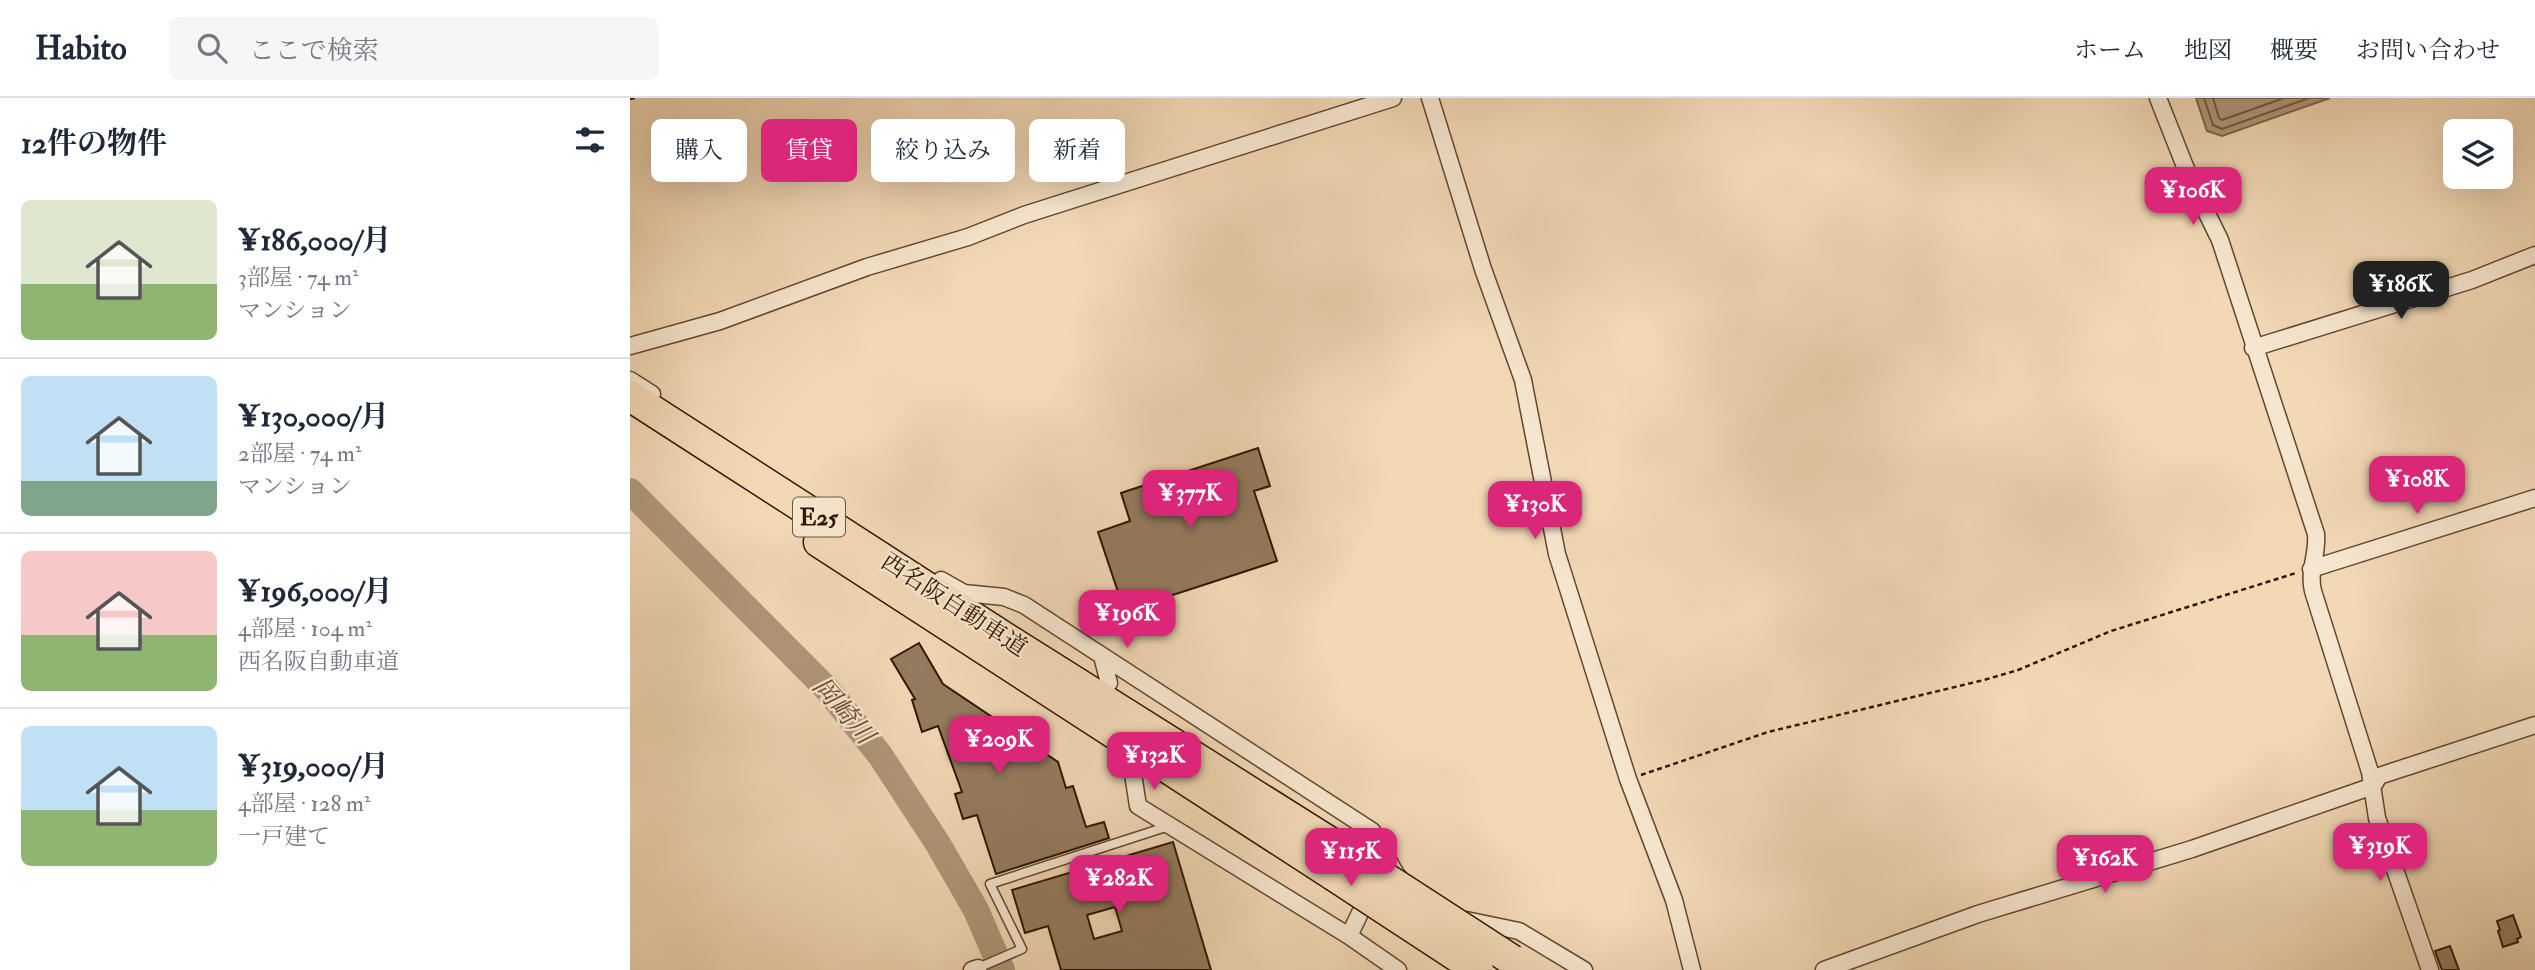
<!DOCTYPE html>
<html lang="ja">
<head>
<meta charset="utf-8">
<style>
  body { margin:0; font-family:"IM FELL Double Pica","Noto Serif JP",serif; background:#f6f6f7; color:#1f2937; height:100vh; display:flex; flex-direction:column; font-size:26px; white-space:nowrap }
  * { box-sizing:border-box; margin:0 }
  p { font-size:23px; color:#747a83 }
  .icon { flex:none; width:38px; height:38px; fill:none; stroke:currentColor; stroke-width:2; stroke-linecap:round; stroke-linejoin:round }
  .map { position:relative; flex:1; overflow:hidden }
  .details { display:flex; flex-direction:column; background:#fff; width:630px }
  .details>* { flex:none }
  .banner { position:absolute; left:21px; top:21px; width:665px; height:63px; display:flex; gap:14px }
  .tools { position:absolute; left:1813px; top:21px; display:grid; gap:14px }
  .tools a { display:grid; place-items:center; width:70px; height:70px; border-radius:10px; background:#fff; box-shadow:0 7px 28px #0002; font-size:35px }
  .price { position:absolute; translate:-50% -60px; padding:0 16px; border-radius:14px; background:#db2777; color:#fff; font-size:23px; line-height:46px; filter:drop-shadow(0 2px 4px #0008) }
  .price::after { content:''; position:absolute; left:50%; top:42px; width:21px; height:16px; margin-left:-10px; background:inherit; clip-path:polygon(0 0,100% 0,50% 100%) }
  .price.active { background:#222; color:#fff }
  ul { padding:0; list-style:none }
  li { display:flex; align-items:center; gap:21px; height:175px; padding:0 21px }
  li+li { border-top:2px solid #e0e1e3 }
  li span { display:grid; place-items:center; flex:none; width:196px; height:140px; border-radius:10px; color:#555 }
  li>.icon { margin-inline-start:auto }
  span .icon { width:84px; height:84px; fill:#fffc; stroke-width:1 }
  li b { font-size:30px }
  h2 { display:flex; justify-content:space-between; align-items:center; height:84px; padding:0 21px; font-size:30px }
  .tag { padding:0 24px; border-radius:10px; background:#fff; box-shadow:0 7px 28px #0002; font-size:24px; line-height:63px }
  .tag.active { background:#db2777; color:#fff }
  header { display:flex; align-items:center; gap:42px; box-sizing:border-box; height:98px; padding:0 35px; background:#fff; border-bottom:2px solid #e0e1e3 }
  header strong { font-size:33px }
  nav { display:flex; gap:38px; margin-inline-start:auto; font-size:24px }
  .search { width:490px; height:63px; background:#f6f6f7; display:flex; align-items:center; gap:18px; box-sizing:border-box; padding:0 24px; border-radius:10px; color:#747a83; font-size:26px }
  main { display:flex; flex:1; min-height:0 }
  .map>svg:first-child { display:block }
</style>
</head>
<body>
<header>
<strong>Habito</strong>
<div class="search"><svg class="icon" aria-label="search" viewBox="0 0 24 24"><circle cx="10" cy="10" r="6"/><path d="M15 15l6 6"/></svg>ここで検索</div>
<nav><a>ホーム</a><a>地図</a><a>概要</a><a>お問い合わせ</a></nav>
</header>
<main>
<section class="details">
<h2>12件の物件<svg class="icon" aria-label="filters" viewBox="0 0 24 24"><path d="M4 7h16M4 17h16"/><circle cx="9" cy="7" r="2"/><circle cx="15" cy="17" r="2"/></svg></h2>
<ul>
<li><span style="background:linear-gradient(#dfe7d0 60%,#8fb573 0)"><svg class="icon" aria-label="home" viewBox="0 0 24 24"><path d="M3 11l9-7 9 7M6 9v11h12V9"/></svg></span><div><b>¥186,000/月</b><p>3部屋 · 74 m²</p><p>マンション</p></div></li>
<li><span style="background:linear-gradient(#bfe0f5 75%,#7fa58c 0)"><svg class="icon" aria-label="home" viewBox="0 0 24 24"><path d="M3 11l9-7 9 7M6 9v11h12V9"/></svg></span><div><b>¥130,000/月</b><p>2部屋 · 74 m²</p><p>マンション</p></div></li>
<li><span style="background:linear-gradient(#f6c9c9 60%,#8fb573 0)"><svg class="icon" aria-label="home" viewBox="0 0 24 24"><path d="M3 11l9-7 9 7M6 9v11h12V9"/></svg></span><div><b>¥196,000/月</b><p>4部屋 · 104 m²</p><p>西名阪自動車道</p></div></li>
<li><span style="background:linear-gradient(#bfe0f5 60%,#8fb573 0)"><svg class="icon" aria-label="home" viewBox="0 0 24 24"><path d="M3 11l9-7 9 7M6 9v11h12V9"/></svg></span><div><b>¥319,000/月</b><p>4部屋 · 128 m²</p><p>一戸建て</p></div></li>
</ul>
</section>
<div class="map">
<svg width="1905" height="872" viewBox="0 0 1905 872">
  <rect width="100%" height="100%" fill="#f2d8b5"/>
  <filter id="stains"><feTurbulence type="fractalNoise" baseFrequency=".00286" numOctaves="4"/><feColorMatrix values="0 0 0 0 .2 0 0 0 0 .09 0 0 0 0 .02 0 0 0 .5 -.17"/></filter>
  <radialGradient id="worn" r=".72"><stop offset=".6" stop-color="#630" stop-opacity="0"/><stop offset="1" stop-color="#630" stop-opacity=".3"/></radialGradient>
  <path fill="#b09678" stroke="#7d6348" stroke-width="2" d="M 1566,0 L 1700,0 L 1592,38 L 1577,33 Z"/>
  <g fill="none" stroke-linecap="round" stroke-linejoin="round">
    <path stroke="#70563c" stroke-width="2" d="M 1574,0 L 1583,27 L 1592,31 L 1679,0
      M 1583,0 L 1589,20 L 1592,22 L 1654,0"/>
    <path stroke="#b09678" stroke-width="26" d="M 0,393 L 197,591 L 250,657 L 308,746 L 346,812 L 372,872"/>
  </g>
  <path fill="#957b5f" stroke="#301701" stroke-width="2" fill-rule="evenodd" d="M 628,350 L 640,388 L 624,393 L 647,463 L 506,509 L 502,497 L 490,500 L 468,434 L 500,423 L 491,395 Z
    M 289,545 L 313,586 L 362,619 L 373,653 L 398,644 L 428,664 L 436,690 L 443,688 L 456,729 L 474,724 L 479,740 L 366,776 L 347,717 L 333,721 L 325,696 L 332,694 L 308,628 L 292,634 L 282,602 L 285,601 L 261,561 Z
    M 543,744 L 581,872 L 431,872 L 418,828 L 395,835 L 382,792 ZM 485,809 L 492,833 L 464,841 L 457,817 Z
    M 1883,817 L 1891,839 L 1887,841 L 1888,844 L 1873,849 L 1868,833 L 1870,832 L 1867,823 Z
    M 1820,848 L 1829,872 L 1812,872 L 1805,853 Z"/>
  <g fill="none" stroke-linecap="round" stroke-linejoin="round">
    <defs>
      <path id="service" d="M 348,870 L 392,851 L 360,786 L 539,728"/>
      <path id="minor" d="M 800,0 L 853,171 L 893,282 L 927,456 L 998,681 L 1044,802 L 1062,872
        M 1528,0 L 1560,81 L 1590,142 L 1686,436 C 1688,456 1678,473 1683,493 L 1740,674 L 1747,720 L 1800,872
        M 0,248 L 90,223 L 237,169 L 338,139 L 394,117 L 763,0
        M 1623,250 L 1842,182 L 1905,157
        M 0,282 L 22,296
        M 1681,471 L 1905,400
        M 311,482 L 334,495 L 374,499 L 394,507 L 742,733 C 755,748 758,770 772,783
        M 472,558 L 479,585
        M 501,663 L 508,708 L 719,838 L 768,872
        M 836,822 L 889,833 L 954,872
        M 719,838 L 740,794
        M 342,872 L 348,870
        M 1194,872 L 1348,816 L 1562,751 L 1743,688 L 1749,678 L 1905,627"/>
      <path id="motorway" d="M 0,298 L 377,541 L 720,757
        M 189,444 L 703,777"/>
    </defs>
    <use href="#service" stroke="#60472e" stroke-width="11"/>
    <use href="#minor" stroke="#60472e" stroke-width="19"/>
    <use href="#motorway" stroke="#301701" stroke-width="33"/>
    <path stroke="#301701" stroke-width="2.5" stroke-dasharray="5 3.5" stroke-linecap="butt" d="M 0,1 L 5,0
      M 1011,677 L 1138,634 L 1354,582 L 1388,572 L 1481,533 L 1666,475"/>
    <use href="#service" stroke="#f7e6cf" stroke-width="8"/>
    <use href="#minor" stroke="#f7e6cf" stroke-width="16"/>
    <use href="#motorway" stroke="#f2d8b5" stroke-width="30"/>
    <defs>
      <path id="motorway-bridge" d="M 720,757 L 882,862
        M 703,777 L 848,872"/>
    </defs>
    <use href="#motorway-bridge" stroke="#301701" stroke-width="33" stroke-linecap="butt"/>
    <use href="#motorway-bridge" stroke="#f2d8b5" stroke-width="30"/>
  </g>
  <g text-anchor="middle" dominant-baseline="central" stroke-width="5" stroke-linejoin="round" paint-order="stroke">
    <rect fill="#f7e6cf" stroke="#6c553f" stroke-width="2" x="163" y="399.5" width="52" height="39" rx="5"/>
    <g font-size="23" font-weight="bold" fill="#301701">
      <text x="189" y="419">E25</text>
    </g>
    <g font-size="24" fill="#301701" stroke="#f7e6cf">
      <text transform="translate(324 507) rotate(33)">西名阪自動車道</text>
    </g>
    <g font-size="26" font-style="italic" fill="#634a31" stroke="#f7e6cf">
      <text transform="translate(213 613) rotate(49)">岡崎川</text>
    </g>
  </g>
  <rect width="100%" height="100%" filter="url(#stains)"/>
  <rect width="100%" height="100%" fill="url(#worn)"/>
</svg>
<div class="tools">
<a><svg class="icon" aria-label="layers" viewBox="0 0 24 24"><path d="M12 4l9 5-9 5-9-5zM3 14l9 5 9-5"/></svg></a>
</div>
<b class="price" style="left:1563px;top:129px">¥106K</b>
<b class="price active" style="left:1771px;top:223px">¥186K</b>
<b class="price" style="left:1787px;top:418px">¥108K</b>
<b class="price" style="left:560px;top:432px">¥377K</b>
<b class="price" style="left:905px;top:443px">¥130K</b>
<b class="price" style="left:497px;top:552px">¥196K</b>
<b class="price" style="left:369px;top:678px">¥209K</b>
<b class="price" style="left:524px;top:694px">¥132K</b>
<b class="price" style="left:1750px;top:785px">¥319K</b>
<b class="price" style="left:721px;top:790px">¥115K</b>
<b class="price" style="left:1475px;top:797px">¥162K</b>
<b class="price" style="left:489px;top:817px">¥282K</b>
<div class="banner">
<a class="tag">購入</a>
<a class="tag active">賃貸</a>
<a class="tag">絞り込み</a>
<a class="tag">新着</a>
</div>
</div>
</main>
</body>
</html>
